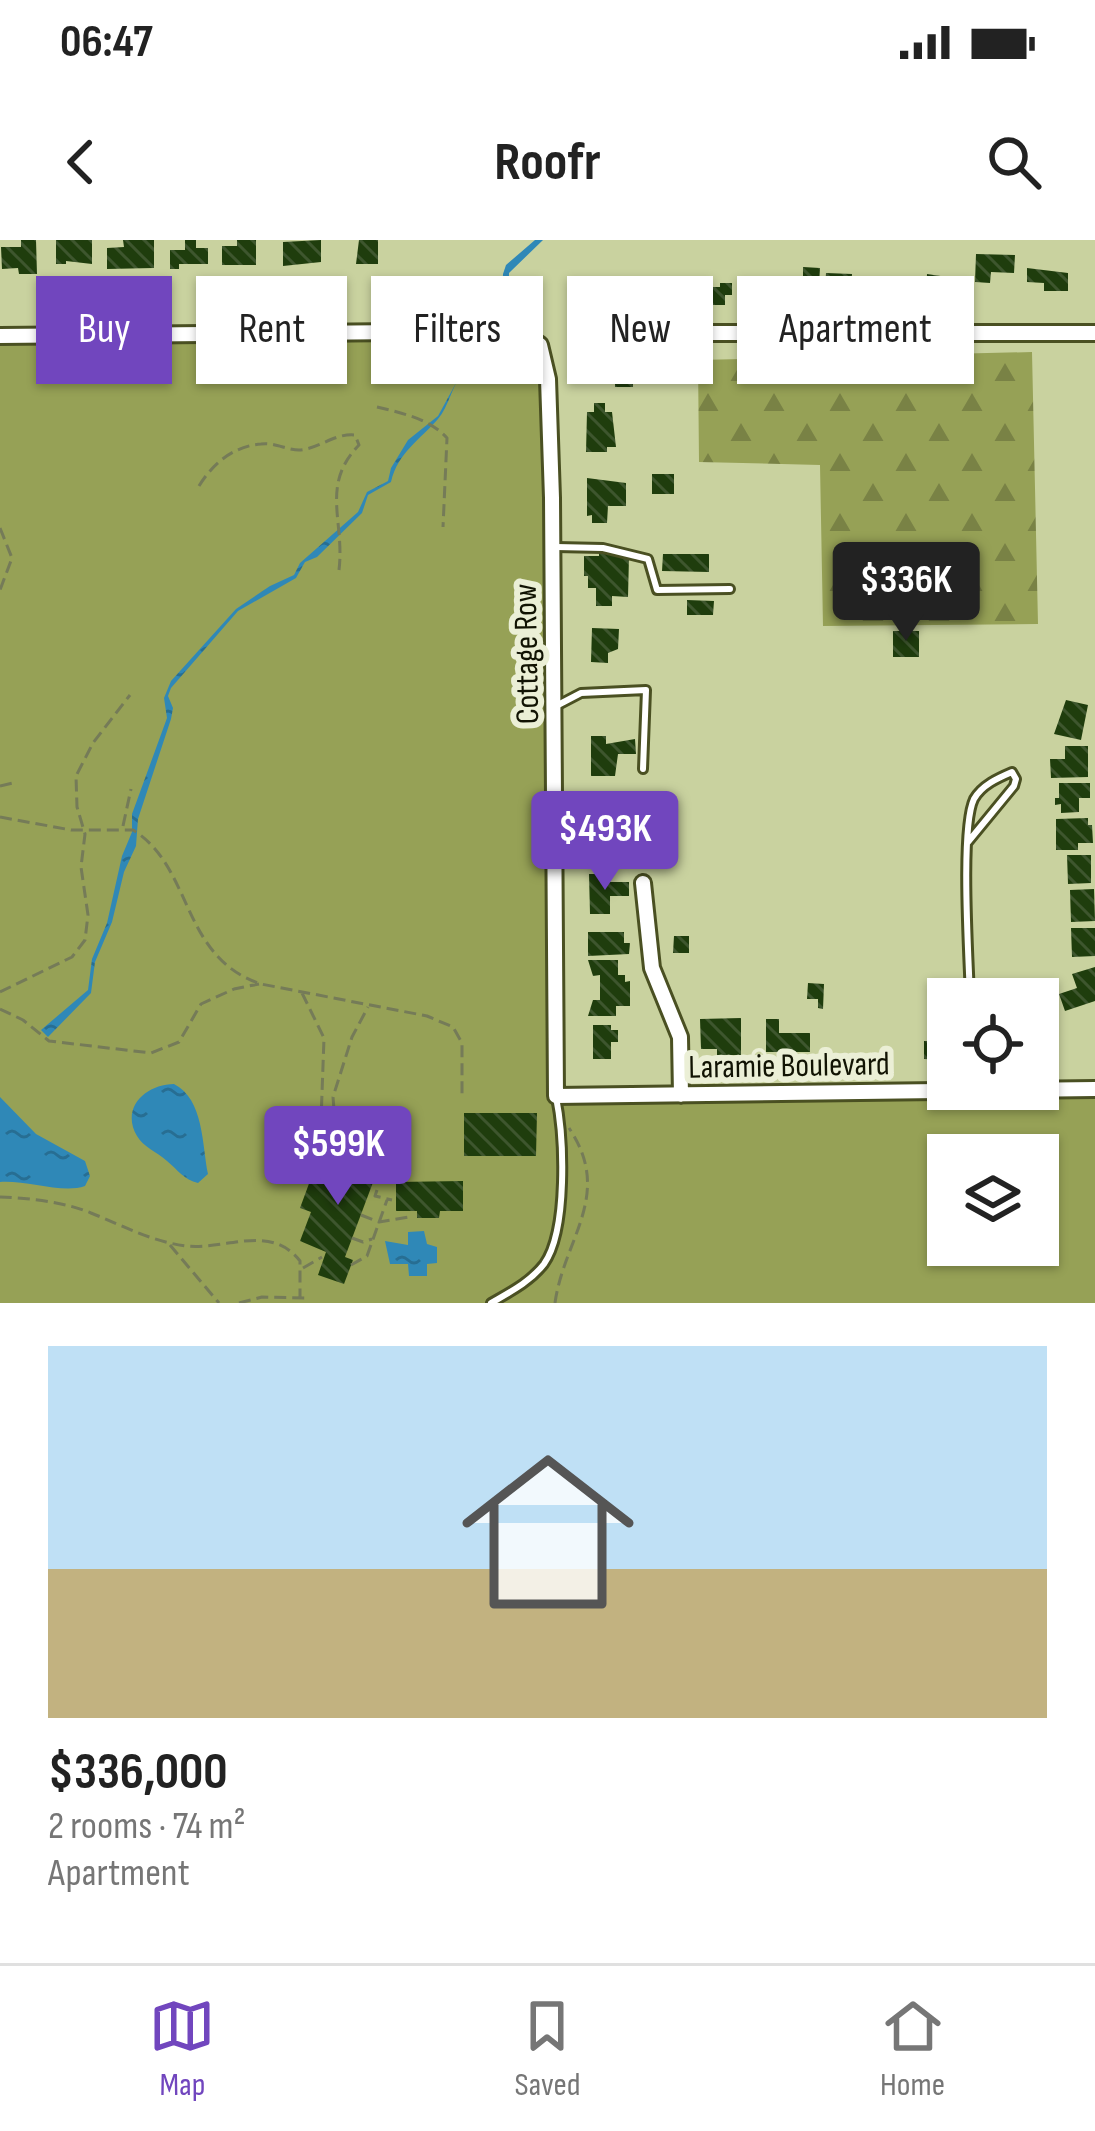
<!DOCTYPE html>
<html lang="en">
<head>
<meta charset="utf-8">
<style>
  body { margin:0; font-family:"Sofia Sans Condensed",sans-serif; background:#f6f6f6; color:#222; height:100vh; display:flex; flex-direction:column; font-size:45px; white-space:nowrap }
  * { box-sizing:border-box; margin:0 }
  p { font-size:39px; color:#767676 }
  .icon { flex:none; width:66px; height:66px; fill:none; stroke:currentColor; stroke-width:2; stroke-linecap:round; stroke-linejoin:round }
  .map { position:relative; height:1063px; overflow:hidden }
  .details { display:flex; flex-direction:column; background:#fff; flex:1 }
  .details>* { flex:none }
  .hud { position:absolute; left:36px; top:36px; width:1023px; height:108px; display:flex; gap:24px }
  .buttons { position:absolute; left:927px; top:738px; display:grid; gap:24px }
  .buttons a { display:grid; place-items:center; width:132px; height:132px; border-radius:0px; background:#fff; box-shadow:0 3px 9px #0004; font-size:60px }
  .price { position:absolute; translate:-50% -102px; padding:0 27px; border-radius:12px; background:#7146be; color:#fff; font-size:39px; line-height:78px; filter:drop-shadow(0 3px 6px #0008) }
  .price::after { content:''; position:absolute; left:50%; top:72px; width:36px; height:27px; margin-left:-18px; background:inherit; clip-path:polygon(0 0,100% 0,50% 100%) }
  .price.current { background:#222; color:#fff }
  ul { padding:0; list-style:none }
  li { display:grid; align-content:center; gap:24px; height:636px; padding:0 48px }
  li span { display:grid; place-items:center; height:372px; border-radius:0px; color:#555 }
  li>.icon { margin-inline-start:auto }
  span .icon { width:216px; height:216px; fill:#fffc; stroke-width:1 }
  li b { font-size:51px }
  .tag { padding:0 42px; border-radius:0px; background:#fff; box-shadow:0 3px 9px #0004; font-size:42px; line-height:108px }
  .tag.current { background:#7146be; color:#fff }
  .status { display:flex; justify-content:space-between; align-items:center; height:84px; padding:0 60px; background:#fff; direction:ltr }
  .status svg { height:33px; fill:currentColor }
  header { display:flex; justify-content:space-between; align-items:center; height:156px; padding:0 48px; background:#fff; font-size:54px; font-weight:700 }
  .menu { display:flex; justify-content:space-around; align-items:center; height:168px; border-top:3px solid #e0e0e0; background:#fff; font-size:33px; color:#767676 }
  .menu a { display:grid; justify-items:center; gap:6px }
  .menu .current { color:#7146be }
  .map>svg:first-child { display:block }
</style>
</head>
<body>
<div class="status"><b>06:47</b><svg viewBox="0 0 49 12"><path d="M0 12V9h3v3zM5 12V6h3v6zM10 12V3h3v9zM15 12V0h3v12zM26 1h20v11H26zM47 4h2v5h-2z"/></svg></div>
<header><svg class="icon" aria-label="back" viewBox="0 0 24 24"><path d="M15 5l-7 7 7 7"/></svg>Roofr<svg class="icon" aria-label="search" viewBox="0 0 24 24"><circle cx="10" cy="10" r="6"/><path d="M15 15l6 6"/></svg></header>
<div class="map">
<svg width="1095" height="1063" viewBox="0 0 1095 1063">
  <defs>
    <pattern id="forest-firs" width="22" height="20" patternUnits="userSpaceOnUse" patternTransform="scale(3)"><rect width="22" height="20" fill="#96a156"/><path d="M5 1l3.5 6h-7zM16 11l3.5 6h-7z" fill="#798245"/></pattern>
    <pattern id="water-ripples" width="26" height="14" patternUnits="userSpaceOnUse" patternTransform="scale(3)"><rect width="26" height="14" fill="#2f88b7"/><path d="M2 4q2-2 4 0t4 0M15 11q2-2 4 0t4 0" fill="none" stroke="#276e93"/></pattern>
    <pattern id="building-back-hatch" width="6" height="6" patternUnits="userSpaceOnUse" patternTransform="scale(3)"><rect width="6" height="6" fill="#1f3d0d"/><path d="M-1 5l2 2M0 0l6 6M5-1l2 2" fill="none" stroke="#3e562e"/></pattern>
  </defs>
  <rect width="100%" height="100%" fill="#c9d29f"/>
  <path fill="#96a156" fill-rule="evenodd" d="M 516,97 L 531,103 L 541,122 L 548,266 L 553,864 L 1095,855 L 1095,1063 L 0,1063 L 0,102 ZM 948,915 L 1038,915 L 1038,1005 L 948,1005 Z"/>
  <path fill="url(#forest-firs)" d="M 1032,112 L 1038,384 L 823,386 L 820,225 L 699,222 L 698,120 Z"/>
  <path fill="url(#water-ripples)" d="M 535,0 L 543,0 L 509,33 L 508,83 L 501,120 L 462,134 C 451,148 449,166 438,179 C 420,200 398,212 391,242 L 368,255 L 362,273 L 317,317 L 305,322 L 296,338 L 238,371 L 171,448 L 168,456 L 173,468 L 171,479 L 138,579 L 136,606 L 124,632 L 112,682 L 95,722 L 91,753 L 48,797 L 41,790 L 88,750 L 92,719 L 107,683 L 122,616 L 132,592 L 132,574 L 167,478 L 164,458 L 171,441 L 236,369 L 270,346 L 294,335 L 300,323 L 358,272 L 367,252 L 388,241 L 391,228 L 408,200 L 438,176 L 462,132 L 499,117 L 503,34 L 506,25 Z
    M 174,844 C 204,859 202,905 208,934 L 198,943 C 184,940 178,930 167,921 C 157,912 143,907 137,896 C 120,867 147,844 174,844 Z
    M 0,857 L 36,894 L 85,921 L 90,936 L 85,946 C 63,954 26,940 0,942 Z
    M 424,991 L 427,1004 L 437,1007 L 437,1023 L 427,1024 L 427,1036 L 409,1036 L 408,1024 L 390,1024 L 385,1001 L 408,1005 L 408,992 Z"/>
  <path fill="url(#building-back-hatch)" d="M 21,0 L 36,0 L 37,34 L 19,34 L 18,28 L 2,29 L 1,7 L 21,7 Z
    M 56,0 L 92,0 L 92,24 L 66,21 L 66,24 L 56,24 Z
    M 123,0 L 154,0 L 154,28 L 107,29 L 107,8 L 124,7 Z
    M 185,0 L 196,0 L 196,8 L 208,8 L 208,24 L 179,24 L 179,29 L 170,29 L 170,10 L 185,10 Z
    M 237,0 L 256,0 L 256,25 L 222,25 L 222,6 L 237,6 Z
    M 321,0 L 321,22 L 283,26 L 283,2 Z
    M 359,0 L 378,0 L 378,24 L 356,24 Z
    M 976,14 L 1015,15 L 1014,33 L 991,32 L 990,43 L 975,42 Z
    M 803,27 L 820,28 L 819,44 L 803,43 Z
    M 1027,28 L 1068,33 L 1068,51 L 1044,51 L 1044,43 L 1027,42 Z
    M 826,33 L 852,34 L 851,50 L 825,49 Z
    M 927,34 L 954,38 L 954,54 L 926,53 Z
    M 869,39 L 894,39 L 894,60 L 869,60 Z
    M 720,43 L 732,43 L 732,55 L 725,55 L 725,65 L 695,65 L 695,47 L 720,47 Z
    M 634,103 L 663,103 L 663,120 L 634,119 Z
    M 587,105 L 595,105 L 595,112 L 624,112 L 624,119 L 633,119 L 633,147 L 615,147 L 615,137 L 587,137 Z
    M 594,163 L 605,163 L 605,172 L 612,172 L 616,207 L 607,207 L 607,212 L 586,212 L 587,172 L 594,172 Z
    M 652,234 L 674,234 L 674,254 L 652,254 Z
    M 587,238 L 626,243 L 626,266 L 608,266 L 607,283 L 592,283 L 592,275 L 587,276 Z
    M 599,312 L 629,317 L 628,357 L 612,356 L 612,366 L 596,366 L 596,348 L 588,348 L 588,336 L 584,336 L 584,316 L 599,316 Z
    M 663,314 L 709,314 L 709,332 L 662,331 Z
    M 687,360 L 714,361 L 713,375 L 687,375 Z
    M 592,388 L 619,389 L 618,409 L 608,413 L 608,423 L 591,422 Z
    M 893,391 L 919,391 L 919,417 L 893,417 Z
    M 1066,460 L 1088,465 L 1081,500 L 1054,494 Z
    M 591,496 L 606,496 L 606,504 L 635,499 L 636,514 L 618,514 L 615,536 L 591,536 Z
    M 1065,506 L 1088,506 L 1088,537 L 1051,538 L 1050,519 L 1065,519 Z
    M 1059,543 L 1090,543 L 1090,558 L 1079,558 L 1079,572 L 1061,573 L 1061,564 L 1055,565 L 1055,558 L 1059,558 Z
    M 585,566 L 605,566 L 605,574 L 623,574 L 624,588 L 606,588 L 606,609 L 591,609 L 591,586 L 585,586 Z
    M 1088,578 L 1088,585 L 1092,585 L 1093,603 L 1078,603 L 1078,610 L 1056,610 L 1056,579 Z
    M 1067,615 L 1091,615 L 1091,643 L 1068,644 Z
    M 589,634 L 610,634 L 610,642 L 629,642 L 629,656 L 610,656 L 610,674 L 590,674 Z
    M 1094,649 L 1095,681 L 1071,682 L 1070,650 Z
    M 1071,688 L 1095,688 L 1095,716 L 1072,717 Z
    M 588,692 L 624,692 L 624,703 L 630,703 L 629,714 L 588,716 Z
    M 674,696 L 689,696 L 689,713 L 673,713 Z
    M 588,720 L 618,720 L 618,735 L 625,735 L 625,742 L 630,741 L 630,766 L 616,766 L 616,776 L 588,776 L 593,760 L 600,760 L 600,735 L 593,736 Z
    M 1095,727 L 1095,761 L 1065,771 L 1059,754 L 1077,748 L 1072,734 Z
    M 808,743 L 824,744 L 823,769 L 818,768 L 818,759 L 807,759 Z
    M 1038,747 L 1042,747 L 1042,798 L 1038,798 L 1038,759 L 1023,759 L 1023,753 L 1038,752 Z
    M 741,778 L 741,815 L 717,815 L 717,809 L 701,809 L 700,779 Z
    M 766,779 L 779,779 L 779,793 L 810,793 L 810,812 L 766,812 Z
    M 593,785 L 611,785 L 611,790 L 618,790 L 618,802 L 611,802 L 611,819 L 593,819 Z
    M 924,801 L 943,801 L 943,820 L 924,819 Z
    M 373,872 L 390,878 L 379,909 L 341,895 L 347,878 L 368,886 Z
    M 464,873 L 537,873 L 536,916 L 464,916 Z
    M 336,904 L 381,921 L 345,1017 L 353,1020 L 344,1044 L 318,1035 L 326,1012 L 300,1001 L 311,972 L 300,968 L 314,930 L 325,934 Z
    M 463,941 L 463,971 L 440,971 L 439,978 L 417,978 L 417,971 L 396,971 L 396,942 Z"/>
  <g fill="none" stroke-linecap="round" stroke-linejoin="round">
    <defs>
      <path id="lane" d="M 556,307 L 603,308 L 648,319 L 657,350 L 730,349
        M 558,465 L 581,453 L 646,450 L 643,529
        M 968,602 L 1014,546 L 1016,539 L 1012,532 C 998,538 982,545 974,559 C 960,588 969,720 970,759
        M 491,1063 C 510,1052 530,1042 544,1024 C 568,990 564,897 556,857"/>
      <path id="street" d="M 693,93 L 1095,93
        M 0,96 L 497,91 L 526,95 L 540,105 L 548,139 L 552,258 L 556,856 L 1095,849
        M 643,643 L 652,728 L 680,797 L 681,855"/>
    </defs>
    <use href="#lane" stroke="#4a5022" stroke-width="12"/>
    <use href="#street" stroke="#4a5022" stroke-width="20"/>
    <path stroke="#757b58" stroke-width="3" stroke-dasharray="12 6" stroke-linecap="butt" d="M 377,167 C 402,173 430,179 447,198 L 443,287
      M 199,246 C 213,223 234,206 261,204 C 274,202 287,210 299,210 C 319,209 334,193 355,195 L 359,205 C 320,245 345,281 339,330
      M 0,288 L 12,318 L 0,350
      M 0,546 L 13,543
      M 0,577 L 71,590 L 133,590 C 194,628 180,717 261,744 L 427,776 L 453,787 L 462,803 L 462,857
      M 123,586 L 131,549
      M 0,752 L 72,717 L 85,700 L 88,675 L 81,627 L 85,594 L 77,567 L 76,536 L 93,503 L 130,455
      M 302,753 L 324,798 L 321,881 L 329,885 L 335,882 L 333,857 L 352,797 L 368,767
      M 0,769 L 23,780 L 49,801 L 151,813 L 179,802 L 201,764 L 234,749 L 259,744
      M 377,950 L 375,956 L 392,960
      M 0,957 C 28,958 65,962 91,973 C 124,986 152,1002 187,1006 C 227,1010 270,983 300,1021 L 300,1057
      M 361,975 L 379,982 L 409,977
      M 352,998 L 363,1002 L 372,999
      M 170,1005 L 219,1063
      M 351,1025 L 367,1016 L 387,960
      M 303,1028 L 322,1017
      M 239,1063 L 262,1057 L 310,1058
      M 555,1063 C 564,998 614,955 569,888"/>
    <use href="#lane" stroke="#fff" stroke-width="6"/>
    <use href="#street" stroke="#fff" stroke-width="14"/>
  </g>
  <g text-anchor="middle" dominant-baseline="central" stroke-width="12" stroke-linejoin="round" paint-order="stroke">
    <g font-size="33" fill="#111303" stroke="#ebefd6">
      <text transform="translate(527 414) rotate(-91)">Cottage Row</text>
      <text transform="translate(789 826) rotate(-1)">Laramie Boulevard</text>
    </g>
  </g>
</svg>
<div class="buttons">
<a><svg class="icon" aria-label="locate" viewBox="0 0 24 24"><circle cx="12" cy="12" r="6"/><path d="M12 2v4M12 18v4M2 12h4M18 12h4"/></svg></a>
<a><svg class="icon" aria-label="layers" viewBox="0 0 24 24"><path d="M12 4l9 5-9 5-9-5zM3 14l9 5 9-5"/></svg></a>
</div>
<b class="price current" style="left:906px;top:404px">$336K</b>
<b class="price" style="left:605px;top:653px">$493K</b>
<b class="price" style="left:338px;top:968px">$599K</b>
<div class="hud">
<a class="tag current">Buy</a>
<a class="tag">Rent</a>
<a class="tag">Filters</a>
<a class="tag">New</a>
<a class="tag">Apartment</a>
</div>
</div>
<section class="details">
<ul>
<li><span style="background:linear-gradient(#bfe0f5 60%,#c2b280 0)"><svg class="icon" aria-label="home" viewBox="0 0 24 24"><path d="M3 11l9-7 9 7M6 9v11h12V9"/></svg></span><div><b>$336,000</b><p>2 rooms · 74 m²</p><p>Apartment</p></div></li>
</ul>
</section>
<nav class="menu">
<a class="current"><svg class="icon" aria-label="map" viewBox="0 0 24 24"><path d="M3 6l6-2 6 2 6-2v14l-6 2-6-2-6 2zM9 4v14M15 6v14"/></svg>Map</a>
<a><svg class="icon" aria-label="saved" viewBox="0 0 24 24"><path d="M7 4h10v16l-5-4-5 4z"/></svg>Saved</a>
<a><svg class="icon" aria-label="home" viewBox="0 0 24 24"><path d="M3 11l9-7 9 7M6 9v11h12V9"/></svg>Home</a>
</nav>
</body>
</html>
